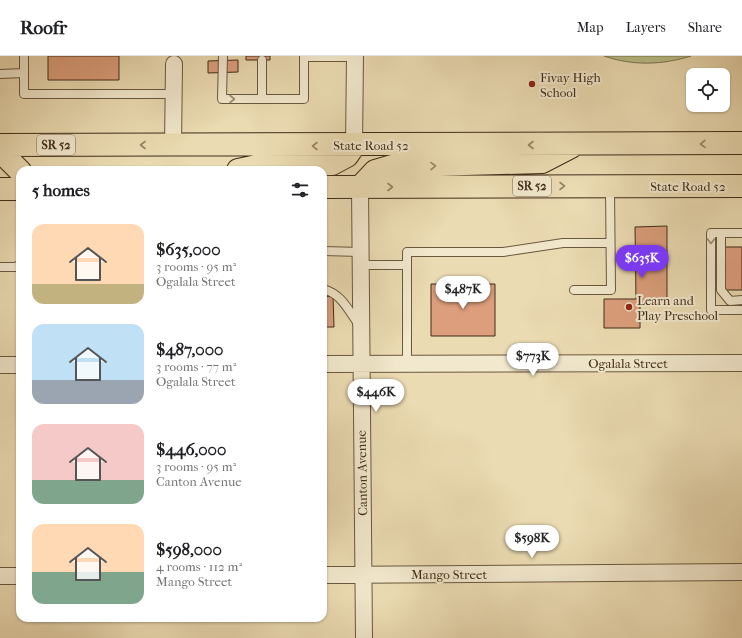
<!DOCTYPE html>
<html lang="en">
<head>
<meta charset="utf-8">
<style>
  body { margin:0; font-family:"IM FELL French Canon",serif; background:#f6f6f6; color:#202124; height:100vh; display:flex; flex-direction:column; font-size:15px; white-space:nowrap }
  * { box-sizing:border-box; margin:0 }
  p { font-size:13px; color:#757577 }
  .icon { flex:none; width:22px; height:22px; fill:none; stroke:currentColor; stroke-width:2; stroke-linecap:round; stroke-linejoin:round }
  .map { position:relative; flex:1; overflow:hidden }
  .panel { position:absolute; left:16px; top:110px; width:311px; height:456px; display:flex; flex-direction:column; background:#fff; border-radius:12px; box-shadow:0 1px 3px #0004 }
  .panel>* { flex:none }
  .fabs { position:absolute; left:686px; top:12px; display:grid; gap:8px }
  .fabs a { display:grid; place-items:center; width:44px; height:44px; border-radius:8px; background:#fff; box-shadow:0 1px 3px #0004; font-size:20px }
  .price { position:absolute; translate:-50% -34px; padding:0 9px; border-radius:14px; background:#fff; color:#222; font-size:13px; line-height:26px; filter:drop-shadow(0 1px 2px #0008) }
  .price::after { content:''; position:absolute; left:50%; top:24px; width:12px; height:9px; margin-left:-6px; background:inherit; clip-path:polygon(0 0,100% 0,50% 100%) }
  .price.current { background:#7c3aed; color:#fff }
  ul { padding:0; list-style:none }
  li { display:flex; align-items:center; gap:12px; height:100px; padding:0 16px }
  li span { display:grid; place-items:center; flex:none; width:112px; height:80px; border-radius:12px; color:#555 }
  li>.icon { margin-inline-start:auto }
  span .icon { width:48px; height:48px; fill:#fffc; stroke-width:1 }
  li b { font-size:17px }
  h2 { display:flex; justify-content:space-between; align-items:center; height:48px; padding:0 16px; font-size:17px }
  header { display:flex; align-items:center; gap:24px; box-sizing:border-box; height:56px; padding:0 20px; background:#fff; border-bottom:1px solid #e0e0e0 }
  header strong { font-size:19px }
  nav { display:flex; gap:22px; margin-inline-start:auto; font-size:14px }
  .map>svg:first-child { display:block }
</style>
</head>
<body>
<header>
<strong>Roofr</strong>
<nav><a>Map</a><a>Layers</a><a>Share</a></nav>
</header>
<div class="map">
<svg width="742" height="582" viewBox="0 0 742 582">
  <rect width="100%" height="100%" fill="#ebdbb2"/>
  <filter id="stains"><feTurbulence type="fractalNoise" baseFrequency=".005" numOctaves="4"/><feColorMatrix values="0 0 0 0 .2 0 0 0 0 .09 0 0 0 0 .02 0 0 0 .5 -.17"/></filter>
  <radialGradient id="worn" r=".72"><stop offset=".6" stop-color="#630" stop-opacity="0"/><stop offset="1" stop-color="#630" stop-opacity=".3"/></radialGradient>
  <path fill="#babf8a" stroke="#7c7651" d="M 604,0 L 691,0 C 662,9 633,10 604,0 Z"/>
  <path fill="#dc9e7c" stroke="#3f2c18" d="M 48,0 L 119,0 L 119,24 L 48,24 Z
    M 246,0 L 270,0 L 270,4 L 246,4 Z
    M 238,4 L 238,16 L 208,17 L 208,5 Z
    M 667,170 L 667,247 L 640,247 L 640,272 L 604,272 L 604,243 L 636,243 L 635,171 Z
    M 724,191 L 742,191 L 742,234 L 724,234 Z
    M 431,228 L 495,228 L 495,280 L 431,280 Z
    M 333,240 L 334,271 L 323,271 L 323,241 Z"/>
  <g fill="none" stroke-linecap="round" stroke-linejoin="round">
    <defs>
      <path id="lane" d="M 24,0 L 24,38 L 173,38
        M 223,0 L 222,43 L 304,43 L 304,0
        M 304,1 L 355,1
        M 0,18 L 24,17
        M 262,43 L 262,4
        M 721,177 L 721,234 L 730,245 L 742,244
        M 742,177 L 711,177 L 711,254 L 742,254
        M 323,195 L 360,196
        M 361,209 L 407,209
        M 0,211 L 15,211 L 20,209
        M 323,233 C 342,238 348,254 359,269
        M 574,234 L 611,234 L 610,131
        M 407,308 L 407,196 L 503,196 L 563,187 L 610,187"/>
      <path id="street" d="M 173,90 L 174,8
        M 354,90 L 355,0
        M 360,131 L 364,582
        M 323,308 L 742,307
        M 0,309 L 20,309
        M 323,519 L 742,516
        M 0,520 L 20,520"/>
      <path id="primary" d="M 0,89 L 742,87
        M 0,95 L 20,115
        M 238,114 L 257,110 L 332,108 L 347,100 L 354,90
        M 323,131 L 742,130
        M 360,131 L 375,115 L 392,110 L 542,106 L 571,91
        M 0,133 L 20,133"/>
    </defs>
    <use href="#lane" stroke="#6a583e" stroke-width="10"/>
    <use href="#street" stroke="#6a583e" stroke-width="18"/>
    <use href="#primary" stroke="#3f2c18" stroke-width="24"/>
    <use href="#lane" stroke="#f2e8cd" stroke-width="8"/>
    <use href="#street" stroke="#f2e8cd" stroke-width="16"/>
    <use href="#primary" stroke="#ebdbb2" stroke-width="22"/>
  </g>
  <defs><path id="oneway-chevron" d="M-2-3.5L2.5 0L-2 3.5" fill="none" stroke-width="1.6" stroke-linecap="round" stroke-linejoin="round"/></defs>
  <g stroke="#988a72">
    <use href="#oneway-chevron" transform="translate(232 43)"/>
    <use href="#oneway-chevron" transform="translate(711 185) rotate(90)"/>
  </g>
  <g stroke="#958465">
    <use href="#oneway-chevron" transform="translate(703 88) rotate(179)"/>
    <use href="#oneway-chevron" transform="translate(143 89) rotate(-180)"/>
    <use href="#oneway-chevron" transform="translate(531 89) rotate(180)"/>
    <use href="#oneway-chevron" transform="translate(315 90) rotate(180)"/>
    <use href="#oneway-chevron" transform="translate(433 110) rotate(-1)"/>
    <use href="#oneway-chevron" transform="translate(562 130)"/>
    <use href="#oneway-chevron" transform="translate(390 131)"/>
  </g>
  <g fill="#8f2418" stroke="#f2e8cd" stroke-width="1.5">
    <circle cx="532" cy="28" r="4"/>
    <circle cx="629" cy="251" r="4"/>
  </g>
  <g text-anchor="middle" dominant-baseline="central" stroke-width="4" stroke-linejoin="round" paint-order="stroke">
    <g fill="#f2e8cd" stroke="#75644e" stroke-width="1">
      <rect x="37" y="79" width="38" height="20" rx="3"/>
      <rect x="513" y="120" width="38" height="20" rx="3"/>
    </g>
    <g font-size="12" font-weight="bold" fill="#3f2c18">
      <text x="56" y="89">SR 52</text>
      <text x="532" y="130">SR 52</text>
    </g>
    <g font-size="13" fill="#3f2c18" stroke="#f2e8cd" text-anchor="start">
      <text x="540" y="21">Fivay High<tspan x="540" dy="15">School</tspan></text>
      <text x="637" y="244">Learn and<tspan x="637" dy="15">Play Preschool</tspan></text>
    </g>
    <g font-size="13" fill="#3f2c18" stroke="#f2e8cd">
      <text x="371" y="89">State Road 52</text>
      <text x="688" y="130">State Road 52</text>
      <text x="628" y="307">Ogalala Street</text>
      <text transform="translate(362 417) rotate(-91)">Canton Avenue</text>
      <text x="449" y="518">Mango Street</text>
    </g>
  </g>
  <rect width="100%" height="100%" filter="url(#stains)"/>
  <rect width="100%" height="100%" fill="url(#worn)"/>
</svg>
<div class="fabs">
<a><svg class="icon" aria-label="locate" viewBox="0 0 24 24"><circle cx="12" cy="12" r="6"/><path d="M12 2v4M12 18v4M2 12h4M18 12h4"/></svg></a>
</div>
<b class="price current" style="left:642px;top:223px">$635K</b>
<b class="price" style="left:463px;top:254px">$487K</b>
<b class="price" style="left:533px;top:321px">$773K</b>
<b class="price" style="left:376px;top:357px">$446K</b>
<b class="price" style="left:532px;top:503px">$598K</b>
<section class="panel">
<h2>5 homes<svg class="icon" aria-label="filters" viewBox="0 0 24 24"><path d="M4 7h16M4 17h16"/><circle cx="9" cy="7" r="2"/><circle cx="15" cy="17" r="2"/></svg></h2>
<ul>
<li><span style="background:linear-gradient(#ffd9b3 75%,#c2b280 0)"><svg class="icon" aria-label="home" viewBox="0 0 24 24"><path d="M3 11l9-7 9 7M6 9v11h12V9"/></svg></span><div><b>$635,000</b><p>3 rooms · 95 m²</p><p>Ogalala Street</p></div></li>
<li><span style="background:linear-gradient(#bfe0f5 70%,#9aa5b1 0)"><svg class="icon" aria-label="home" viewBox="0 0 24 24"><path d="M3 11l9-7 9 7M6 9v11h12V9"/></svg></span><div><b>$487,000</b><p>3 rooms · 77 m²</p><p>Ogalala Street</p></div></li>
<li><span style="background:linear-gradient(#f6c9c9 70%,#7fa58c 0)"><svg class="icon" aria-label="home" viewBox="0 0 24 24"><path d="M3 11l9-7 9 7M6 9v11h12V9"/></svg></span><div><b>$446,000</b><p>3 rooms · 95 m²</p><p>Canton Avenue</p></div></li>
<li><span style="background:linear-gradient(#ffd9b3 60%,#7fa58c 0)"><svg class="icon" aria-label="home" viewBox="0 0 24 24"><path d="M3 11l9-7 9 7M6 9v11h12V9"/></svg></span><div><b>$598,000</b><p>4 rooms · 112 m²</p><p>Mango Street</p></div></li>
</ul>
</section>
</div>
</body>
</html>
